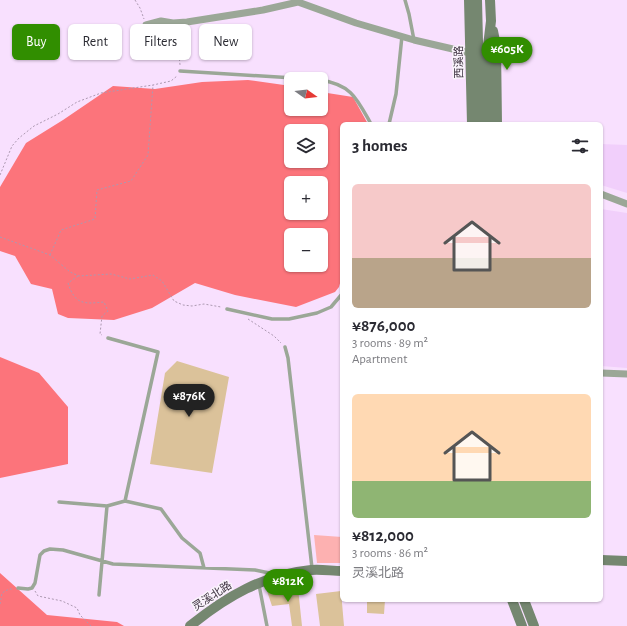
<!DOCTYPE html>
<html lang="en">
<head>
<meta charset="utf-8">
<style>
  body { margin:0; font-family:"Alegreya Sans","Noto Sans SC",sans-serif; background:#f2f2f3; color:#2b2b33; height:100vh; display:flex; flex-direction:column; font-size:15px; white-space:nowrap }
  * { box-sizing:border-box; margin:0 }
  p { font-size:13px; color:#7c7c81 }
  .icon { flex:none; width:22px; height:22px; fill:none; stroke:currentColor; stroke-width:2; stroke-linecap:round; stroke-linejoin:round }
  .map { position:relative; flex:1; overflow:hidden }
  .sheet { position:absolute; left:340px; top:122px; width:263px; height:480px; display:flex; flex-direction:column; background:#fff; border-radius:6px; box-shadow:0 1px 3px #0004 }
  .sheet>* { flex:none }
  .guide { position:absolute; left:12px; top:24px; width:268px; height:36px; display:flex; gap:8px }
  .needle { width:26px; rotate:104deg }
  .tools { position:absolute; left:284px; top:72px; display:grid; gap:8px }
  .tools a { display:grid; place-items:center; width:44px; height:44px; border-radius:6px; background:#fff; box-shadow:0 1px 3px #0004; font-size:20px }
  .price { position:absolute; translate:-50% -34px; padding:0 9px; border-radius:14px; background:#318e00; color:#fff; font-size:13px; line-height:26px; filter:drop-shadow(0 1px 2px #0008) }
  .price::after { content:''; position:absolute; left:50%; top:24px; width:12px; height:9px; margin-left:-6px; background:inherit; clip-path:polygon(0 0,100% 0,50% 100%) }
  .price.selected { background:#222; color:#fff }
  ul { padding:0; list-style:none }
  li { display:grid; align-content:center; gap:8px; height:212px; padding:0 12px }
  li span { display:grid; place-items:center; height:124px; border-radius:6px; color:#555 }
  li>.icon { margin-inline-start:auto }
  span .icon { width:72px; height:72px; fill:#fffc; stroke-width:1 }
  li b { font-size:17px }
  h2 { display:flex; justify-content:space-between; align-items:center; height:48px; padding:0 12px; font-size:17px }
  .chip { padding:0 14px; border-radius:6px; background:#fff; box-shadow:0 1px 3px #0004; font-size:14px; line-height:36px }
  .chip.selected { background:#318e00; color:#fff }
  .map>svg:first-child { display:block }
</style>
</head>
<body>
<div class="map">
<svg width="627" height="626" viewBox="0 0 627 626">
  <rect width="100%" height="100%" fill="#f8e0fe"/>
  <path fill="#f1cffb" d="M 601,144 L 627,145 L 627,193 L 601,185 Z
    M 601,209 L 627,213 L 627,368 L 601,366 Z"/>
  <path fill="#fdb1b1" d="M 314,535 L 342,537 L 342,563 L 317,563 Z"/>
  <path fill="#fc747b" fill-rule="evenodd" d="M 248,80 L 291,86 L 291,109 L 321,109 L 321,92 L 353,97 L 368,124 L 342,124 L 342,276 L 339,287 L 335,292 L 296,307 L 235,295 L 195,283 L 152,308 L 114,320 L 68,318 L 58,314 L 52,289 L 31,284 L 15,256 L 0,251 L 0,187 L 26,143 L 63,120 L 113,86 L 155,89 L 202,82 ZM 291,131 L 321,131 L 321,161 L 291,161 ZM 291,183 L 321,183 L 321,213 L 291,213 ZM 291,235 L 321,235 L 321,265 L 291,265 Z
    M 0,357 L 39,373 L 68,407 L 68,464 L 0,478 Z
    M 0,573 L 47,615 L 117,622 L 124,626 L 0,626 Z"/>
  <path fill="#dbc29a" d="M 177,361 L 229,377 L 212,473 L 150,464 L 165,373 Z
    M 298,588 L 302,626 L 292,626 L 289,604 L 272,606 L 267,591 Z
    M 341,591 L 344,626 L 320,626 L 316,594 Z
    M 367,600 L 385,600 L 384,614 L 367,613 Z"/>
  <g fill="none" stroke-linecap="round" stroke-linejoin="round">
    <path stroke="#ac99b1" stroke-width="1" stroke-dasharray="2 2" stroke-linecap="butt" d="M 135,0 L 140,8 L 144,19
      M 177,31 L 180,65
      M 0,175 L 12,146 L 19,138 L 34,126 L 58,114 L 77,102 L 101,93 L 153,85 L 171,81 L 177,76
      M 0,237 L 50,255 L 70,272 L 79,276 L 111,274 L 130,279 L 153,275 L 162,281 L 174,301 L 183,305 L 192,306 L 204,304 L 221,307
      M 50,255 L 61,230 L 95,219 L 97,190 L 131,181 L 148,155 L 153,85
      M 78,276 L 68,283 C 75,305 84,304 104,302 L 108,311 L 102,316 L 100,334 L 102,335
      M 248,319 L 274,336 L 281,343
      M 35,591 L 38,596 L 62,601 L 77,608 L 80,615 L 91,626
      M 0,604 L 2,593 L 9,589 L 13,589"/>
    <path stroke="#9ba797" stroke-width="3.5" d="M 405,0 L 409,14 L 414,40
      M 180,71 L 310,79
      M 321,80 C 352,85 357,99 371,124
      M 389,124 L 396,94 L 402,36
      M 227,309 L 272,319 L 289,319 L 317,313 L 331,307 L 342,294
      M 285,347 L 288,358 L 312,568
      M 125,501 L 161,509 L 182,538 L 200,553 L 204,568
      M 59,502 L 107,506
      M 259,585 L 267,626
      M 18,588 L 28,589 L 32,588 L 35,583 L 40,555 L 44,551 L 50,549 L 63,550 L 113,564 L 255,570 L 274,574
      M 99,595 L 107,506 L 125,501 L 158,352 L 108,338"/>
    <path stroke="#9ba797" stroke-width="7" d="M 146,25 L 161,21 L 173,23 L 187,22 L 263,10 L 298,2 L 356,23 L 414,40 L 470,53
      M 601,194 L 627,204
      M 601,373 L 627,374"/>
    <path stroke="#758770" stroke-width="10" d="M 469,0 L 472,124
      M 477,0 L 480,124
      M 493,31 L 496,46 L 497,124
      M 488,124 L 487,54 L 491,21 L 490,0
      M 601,560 L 627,561
      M 512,600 L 522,626
      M 524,600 L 534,626
      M 190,626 C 227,596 263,575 311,570 C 321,569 332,571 342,571"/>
  </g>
  <g text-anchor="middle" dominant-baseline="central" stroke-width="3" stroke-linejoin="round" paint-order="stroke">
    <g font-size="11" fill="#3e3241" stroke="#faf4fc">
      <text transform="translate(459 62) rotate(-91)">西溪路</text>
      <text transform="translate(212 596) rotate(-33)">灵溪北路</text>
    </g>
  </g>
</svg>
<div class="tools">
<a><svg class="needle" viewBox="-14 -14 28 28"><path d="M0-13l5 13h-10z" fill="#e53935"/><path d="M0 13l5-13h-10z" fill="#7c7c81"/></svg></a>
<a><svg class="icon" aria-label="layers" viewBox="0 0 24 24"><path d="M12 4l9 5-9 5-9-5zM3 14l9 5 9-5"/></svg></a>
<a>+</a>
<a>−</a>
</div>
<b class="price" style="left:507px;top:71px">¥605K</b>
<b class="price selected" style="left:189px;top:418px">¥876K</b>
<b class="price" style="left:288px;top:603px">¥812K</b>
<div class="guide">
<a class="chip selected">Buy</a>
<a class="chip">Rent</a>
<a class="chip">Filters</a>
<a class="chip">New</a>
</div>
<section class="sheet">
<h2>3 homes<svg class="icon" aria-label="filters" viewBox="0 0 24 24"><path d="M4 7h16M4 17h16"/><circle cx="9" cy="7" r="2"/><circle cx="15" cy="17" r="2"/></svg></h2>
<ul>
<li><span style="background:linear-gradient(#f6c9c9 60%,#b9a48a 0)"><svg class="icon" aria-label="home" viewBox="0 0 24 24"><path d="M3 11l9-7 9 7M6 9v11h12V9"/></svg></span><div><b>¥876,000</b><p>3 rooms · 89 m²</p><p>Apartment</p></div></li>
<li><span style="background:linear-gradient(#ffd9b3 70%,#8fb573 0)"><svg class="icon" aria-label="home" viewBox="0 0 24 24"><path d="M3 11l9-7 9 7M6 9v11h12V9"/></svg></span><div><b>¥812,000</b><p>3 rooms · 86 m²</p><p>灵溪北路</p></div></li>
</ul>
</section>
</div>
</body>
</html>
